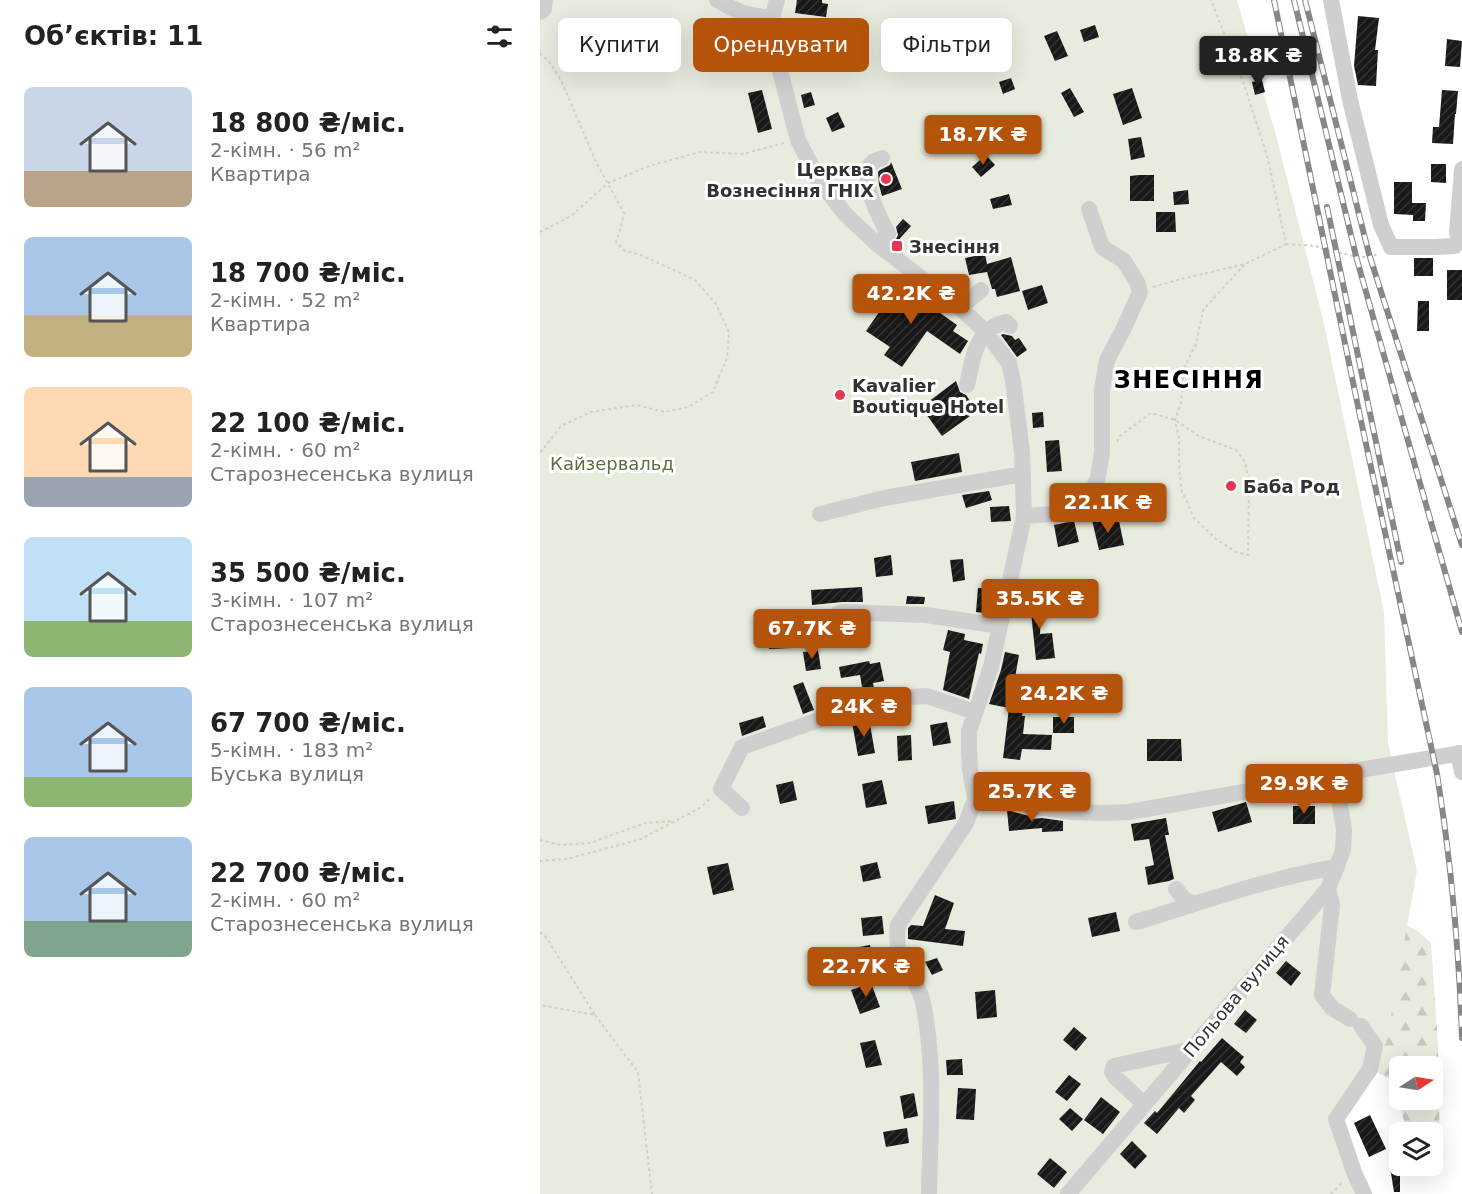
<!DOCTYPE html>
<html lang="uk">
<head>
<meta charset="utf-8">
<style>
  body { margin:0; font-family:"DejaVu Sans",sans-serif; background:#f6f6f6; color:#222; height:100vh; display:flex; flex-direction:column; font-size:22px; white-space:nowrap }
  * { box-sizing:border-box; margin:0 }
  p { font-size:20px; color:#767676 }
  .icon { flex:none; width:33px; height:33px; fill:none; stroke:currentColor; stroke-width:2; stroke-linecap:round; stroke-linejoin:round }
  .map { position:relative; flex:1; overflow:hidden }
  .panel { display:flex; flex-direction:column; background:#fff; width:540px }
  .panel>* { flex:none }
  .hud { position:absolute; left:18px; top:18px; width:570px; height:54px; display:flex; gap:12px }
  .needle { width:39px; rotate:78deg }
  .controls { position:absolute; left:849px; top:1056px; display:grid; gap:12px }
  .controls a { display:grid; place-items:center; width:54px; height:54px; border-radius:9px; background:#fff; box-shadow:0 6px 24px #0002; font-size:30px }
  .price { position:absolute; translate:-50% -51px; padding:0 14px; border-radius:6px; background:#b45309; color:#fff; font-size:20px; line-height:39px; filter:drop-shadow(0 2px 3px #0008) }
  .price::after { content:''; position:absolute; left:50%; top:36px; width:18px; height:14px; margin-left:-9px; background:inherit; clip-path:polygon(0 0,100% 0,50% 100%) }
  .price.current { background:#222; color:#fff }
  ul { padding:0; list-style:none }
  li { display:flex; align-items:center; gap:18px; height:150px; padding:0 24px }
  li span { display:grid; place-items:center; flex:none; width:168px; height:120px; border-radius:9px; color:#555 }
  li>.icon { margin-inline-start:auto }
  span .icon { width:72px; height:72px; fill:#fffc; stroke-width:1 }
  li b { font-size:26px }
  h2 { display:flex; justify-content:space-between; align-items:center; height:72px; padding:0 24px; font-size:26px }
  .pill { padding:0 21px; border-radius:9px; background:#fff; box-shadow:0 6px 24px #0002; font-size:21px; line-height:54px }
  .pill.current { background:#b45309; color:#fff }
  main { display:flex; flex:1; min-height:0 }
  .map>svg:first-child { display:block }
</style>
</head>
<body>
<main>
<section class="panel">
<h2>Об’єктів: 11<svg class="icon" aria-label="filters" viewBox="0 0 24 24"><path d="M4 7h16M4 17h16"/><circle cx="9" cy="7" r="2"/><circle cx="15" cy="17" r="2"/></svg></h2>
<ul>
<li><span style="background:linear-gradient(#c9d6e8 70%,#b9a48a 0)"><svg class="icon" aria-label="home" viewBox="0 0 24 24"><path d="M3 11l9-7 9 7M6 9v11h12V9"/></svg></span><div><b>18 800 ₴/міс.</b><p>2-кімн. · 56 m²</p><p>Квартира</p></div></li>
<li><span style="background:linear-gradient(#a9c7e8 65%,#c2b280 0)"><svg class="icon" aria-label="home" viewBox="0 0 24 24"><path d="M3 11l9-7 9 7M6 9v11h12V9"/></svg></span><div><b>18 700 ₴/міс.</b><p>2-кімн. · 52 m²</p><p>Квартира</p></div></li>
<li><span style="background:linear-gradient(#ffd9b3 75%,#9aa5b1 0)"><svg class="icon" aria-label="home" viewBox="0 0 24 24"><path d="M3 11l9-7 9 7M6 9v11h12V9"/></svg></span><div><b>22 100 ₴/міс.</b><p>2-кімн. · 60 m²</p><p>Старознесенська вулиця</p></div></li>
<li><span style="background:linear-gradient(#bfe0f5 70%,#8fb573 0)"><svg class="icon" aria-label="home" viewBox="0 0 24 24"><path d="M3 11l9-7 9 7M6 9v11h12V9"/></svg></span><div><b>35 500 ₴/міс.</b><p>3-кімн. · 107 m²</p><p>Старознесенська вулиця</p></div></li>
<li><span style="background:linear-gradient(#a9c7e8 75%,#8fb573 0)"><svg class="icon" aria-label="home" viewBox="0 0 24 24"><path d="M3 11l9-7 9 7M6 9v11h12V9"/></svg></span><div><b>67 700 ₴/міс.</b><p>5-кімн. · 183 m²</p><p>Буська вулиця</p></div></li>
<li><span style="background:linear-gradient(#a9c7e8 70%,#7fa58c 0)"><svg class="icon" aria-label="home" viewBox="0 0 24 24"><path d="M3 11l9-7 9 7M6 9v11h12V9"/></svg></span><div><b>22 700 ₴/міс.</b><p>2-кімн. · 60 m²</p><p>Старознесенська вулиця</p></div></li>
</ul>
</section>
<div class="map">
<svg width="922" height="1194" viewBox="0 0 922 1194">
  <defs>
    <pattern id="forest-firs" width="22" height="20" patternUnits="userSpaceOnUse" patternTransform="scale(1.5)"><rect width="22" height="20" fill="#e7ecde"/><path d="M5 1l3.5 6h-7zM16 11l3.5 6h-7z" fill="#c7cbbf"/></pattern>
    <pattern id="building-hatch" width="6" height="6" patternUnits="userSpaceOnUse" patternTransform="scale(1.5)"><rect width="6" height="6" fill="#191919"/><path d="M-1 1l2-2M0 6l6-6M5 7l2-2" fill="none" stroke="#323232"/></pattern>
  </defs>
  <rect width="100%" height="100%" fill="#fff"/>
  <path fill="url(#forest-firs)" fill-rule="evenodd" d="M 844,914 L 878,931 L 891,943 L 898,1045 L 900,1156 L 893,1162 L 892,1132 L 868,1132 L 850,1079 L 815,1062 ZM 860,1066 L 892,1066 L 892,1100 L 860,1100 Z"/>
  <path fill="#e7ecde" d="M 0,0 L 697,0 L 737,139 L 783,319 L 844,612 L 848,743 L 877,871 L 846,1043 L 795,1125 L 828,1194 L 0,1194 Z"/>
  <path fill="url(#building-hatch)" d="M 257,0 L 282,0 L 282,3 L 288,4 L 286,17 L 255,13 Z
    M 818,16 L 839,18 L 835,50 L 838,50 L 836,86 L 818,85 L 814,66 Z
    M 555,25 L 559,37 L 544,42 L 540,30 Z
    M 517,31 L 528,56 L 515,61 L 504,36 Z
    M 265,38 L 286,38 L 285,59 L 265,58 Z
    M 907,39 L 922,41 L 920,67 L 905,66 Z
    M 471,78 L 475,89 L 463,94 L 459,82 Z
    M 722,80 L 725,92 L 715,95 L 712,82 Z
    M 530,88 L 544,112 L 534,117 L 521,93 Z
    M 592,88 L 602,118 L 583,125 L 573,94 Z
    M 222,90 L 232,129 L 218,133 L 208,93 Z
    M 902,90 L 918,91 L 916,114 L 915,114 L 913,144 L 892,143 L 893,127 L 899,127 Z
    M 271,92 L 275,105 L 264,108 L 261,95 Z
    M 298,112 L 305,127 L 292,132 L 286,118 Z
    M 601,137 L 605,157 L 591,160 L 588,139 Z
    M 446,155 L 455,165 L 441,177 L 432,167 Z
    M 351,162 L 362,189 L 342,196 L 339,185 L 338,172 L 340,170 L 350,165 Z
    M 891,164 L 906,164 L 906,183 L 891,182 Z
    M 599,175 L 614,175 L 614,201 L 590,201 L 590,176 Z
    M 854,182 L 872,182 L 872,203 L 886,203 L 885,221 L 873,221 L 873,215 L 854,214 Z
    M 648,190 L 649,204 L 634,205 L 633,192 Z
    M 469,194 L 472,205 L 453,209 L 450,199 Z
    M 616,212 L 635,212 L 636,232 L 616,232 Z
    M 363,219 L 371,226 L 355,244 L 354,243 L 358,235 L 356,227 Z
    M 445,254 L 447,264 L 471,257 L 480,291 L 457,297 L 455,289 L 452,289 L 447,272 L 429,275 L 425,258 Z
    M 874,258 L 893,258 L 893,276 L 874,276 Z
    M 907,270 L 922,270 L 922,300 L 907,300 Z
    M 356,282 L 417,325 L 413,331 L 428,341 L 420,354 L 387,331 L 362,367 L 344,355 L 350,347 L 326,331 L 344,305 L 342,303 Z
    M 502,285 L 508,303 L 488,310 L 482,291 Z
    M 878,301 L 889,301 L 889,331 L 877,331 Z
    M 463,334 L 472,336 L 475,340 L 479,338 L 487,350 L 477,357 L 461,335 Z
    M 416,381 L 420,392 L 426,395 L 437,411 L 402,436 L 386,414 L 393,409 L 388,402 Z
    M 503,412 L 504,427 L 493,428 L 492,413 Z
    M 519,440 L 522,471 L 507,472 L 505,441 Z
    M 419,453 L 422,472 L 375,481 L 371,462 Z
    M 449,491 L 452,500 L 426,508 L 422,495 Z
    M 469,506 L 471,521 L 451,522 L 450,507 Z
    M 552,520 L 579,521 L 584,545 L 559,550 Z
    M 534,521 L 539,542 L 518,547 L 514,525 Z
    M 351,555 L 353,575 L 336,577 L 334,558 Z
    M 423,559 L 425,580 L 413,582 L 410,560 Z
    M 322,587 L 323,602 L 302,602 L 272,605 L 271,590 Z
    M 438,588 L 451,589 L 450,604 L 452,605 L 451,614 L 436,612 Z
    M 489,593 L 502,593 L 500,634 L 512,633 L 515,658 L 496,660 Z
    M 367,596 L 385,597 L 384,604 L 366,604 Z
    M 251,622 L 252,648 L 229,649 L 228,623 Z
    M 408,630 L 425,634 L 424,640 L 443,644 L 441,654 L 439,653 L 429,699 L 403,690 L 410,652 L 403,650 Z
    M 278,650 L 281,669 L 266,671 L 263,652 Z
    M 465,652 L 479,655 L 473,689 L 486,691 L 482,716 L 485,716 L 483,734 L 512,735 L 511,750 L 482,749 L 480,760 L 463,758 L 469,708 L 449,704 L 461,670 Z
    M 329,661 L 330,664 L 340,662 L 344,681 L 333,683 L 334,689 L 323,693 L 320,675 L 301,678 L 299,667 Z
    M 263,682 L 274,710 L 263,714 L 253,686 Z
    M 223,716 L 226,727 L 202,736 L 199,723 Z
    M 513,717 L 534,717 L 534,733 L 513,733 Z
    M 329,719 L 335,753 L 318,756 L 312,722 Z
    M 407,722 L 411,743 L 393,746 L 390,725 Z
    M 371,735 L 372,760 L 358,761 L 357,736 Z
    M 607,739 L 641,739 L 642,761 L 607,761 Z
    M 342,780 L 347,804 L 326,808 L 322,784 Z
    M 253,781 L 257,800 L 240,804 L 236,785 Z
    M 414,801 L 416,819 L 388,824 L 385,806 Z
    M 706,802 L 712,822 L 678,832 L 672,812 Z
    M 753,806 L 775,806 L 775,824 L 753,824 Z
    M 467,810 L 493,817 L 493,819 L 502,818 L 523,821 L 523,831 L 502,832 L 502,828 L 469,831 Z
    M 626,818 L 629,835 L 625,835 L 634,879 L 629,881 L 608,885 L 605,867 L 614,865 L 609,839 L 594,841 L 591,824 Z
    M 337,862 L 341,878 L 323,882 L 320,866 Z
    M 188,863 L 194,890 L 173,895 L 167,867 Z
    M 395,895 L 414,903 L 405,929 L 425,931 L 423,946 L 368,939 L 368,928 L 371,925 L 383,926 Z
    M 576,912 L 580,931 L 552,937 L 548,918 Z
    M 342,916 L 344,934 L 323,936 L 321,918 Z
    M 330,945 L 333,963 L 306,968 L 302,950 Z
    M 397,958 L 403,970 L 392,975 L 385,962 Z
    M 746,961 L 761,973 L 751,986 L 736,973 Z
    M 331,983 L 340,1007 L 320,1014 L 311,990 Z
    M 455,990 L 457,1017 L 437,1019 L 435,992 Z
    M 705,1010 L 717,1020 L 706,1033 L 694,1024 Z
    M 534,1027 L 547,1038 L 536,1051 L 523,1040 Z
    M 682,1038 L 704,1057 L 700,1062 L 705,1067 L 697,1076 L 681,1062 L 651,1096 L 655,1100 L 644,1113 L 639,1108 L 617,1134 L 604,1123 L 615,1111 L 617,1113 L 660,1061 L 661,1062 Z
    M 335,1040 L 342,1065 L 326,1068 L 320,1043 Z
    M 422,1059 L 423,1075 L 407,1075 L 406,1060 Z
    M 529,1075 L 541,1084 L 527,1101 L 515,1092 Z
    M 418,1088 L 436,1089 L 434,1120 L 416,1119 Z
    M 374,1093 L 378,1116 L 364,1119 L 360,1096 Z
    M 561,1097 L 580,1112 L 563,1134 L 544,1120 Z
    M 530,1108 L 543,1119 L 532,1131 L 519,1119 Z
    M 830,1115 L 846,1149 L 829,1157 L 814,1123 Z
    M 367,1128 L 369,1143 L 346,1147 L 343,1132 Z
    M 592,1141 L 607,1156 L 595,1169 L 580,1154 Z
    M 510,1158 L 527,1172 L 514,1188 L 497,1174 Z
    M 860,1159 L 860,1166 L 868,1166 L 870,1174 L 860,1176 L 860,1192 L 854,1192 L 849,1161 Z"/>
  <g fill="none" stroke-linecap="round" stroke-linejoin="round">
    <path stroke="#cfcfcf" stroke-width="2" stroke-dasharray="3 3" stroke-linecap="butt" d="M 0,53 L 9,62 L 21,80 L 56,162 L 84,213 L 81,226 L 76,242 L 85,251 L 101,255 L 155,280 L 176,304 L 189,332 L 187,358 L 173,392 L 148,407 L 125,412 L 96,405 L 51,412 L 21,426 L 0,453
      M 0,232 L 31,216 L 68,183 L 109,166 L 160,152 L 203,154 L 244,143
      M 746,244 L 776,246 L 787,251 L 797,252 L 817,257 L 831,257 L 839,253
      M 613,287 L 641,279 L 705,264 L 746,244 L 728,159 L 704,84 L 671,0
      M 577,442 L 580,436 L 611,413 L 635,420 L 659,436 L 696,450 L 705,462 L 709,483 L 708,555 L 696,552 L 676,539 L 654,518 L 641,489 L 639,462 L 639,438 L 635,420 L 641,403 L 644,368 L 656,344 L 663,310 L 705,264
      M 0,840 L 21,845 L 50,843 L 105,823 L 134,821
      M 0,861 L 27,859 L 101,839 L 160,808 L 170,799
      M 0,932 L 6,937 L 55,1015 L 0,1005
      M 55,1015 L 98,1072 L 112,1194
      M 791,1194 L 803,1182"/>
    <path stroke="#cfcfcf" stroke-width="16" d="M 177,0 C 197,12 209,16 232,18
      M 237,0 L 232,18 L 234,48 L 258,140 L 278,179 L 306,215 L 337,244 L 420,308 L 445,331 L 469,363 L 473,381 L 477,412 L 482,452 L 484,516 L 451,667 L 429,731 L 429,749 L 430,769 L 435,799 L 426,823 L 358,925 C 354,960 368,965 380,993 C 383,1001 385,1011 386,1020 C 395,1077 390,1136 389,1194
      M 791,0 L 810,100 L 841,225 L 851,247 L 895,247 L 915,246 L 920,240
      M 0,12 L 4,9 L 5,0
      M 922,169 L 917,233 L 922,241
      M 337,244 L 348,234 C 341,219 316,176 333,162 C 335,160 340,159 342,158
      M 420,308 L 441,290
      M 427,385 C 433,358 435,329 466,322 L 470,326
      M 280,514 L 344,498 L 483,474
      M 484,516 L 526,513 L 546,506 L 558,477 L 562,452 L 562,389 L 567,360 L 583,330 L 600,292 L 597,282 L 584,261 L 562,247 L 549,209
      M 280,624 L 302,612 L 386,615 L 460,626
      M 918,753 L 922,772
      M 435,799 L 460,797 L 490,806 L 532,812 L 564,813 L 589,812 L 704,792 L 795,774 L 922,753
      M 202,808 L 181,789 L 202,747 L 338,699 L 387,696 L 435,712
      M 636,889 L 644,899 L 653,904
      M 788,889 L 792,905 L 782,995 L 792,1008 L 810,1019
      M 596,922 C 663,902 728,878 797,867
      M 821,1026 L 835,1046 L 830,1069 L 796,1119 L 814,1172 L 824,1194
      M 604,1104 L 575,1077 L 572,1072 L 574,1066 L 652,1049
      M 528,1194 L 788,889 L 803,850 L 804,830 L 795,774"/>
    <defs>
      <path id="rail" d="M 734,0 L 820,416 L 897,774 C 911,861 919,949 922,1038
        M 754,0 L 817,260 L 922,632
        M 765,0 L 829,254 L 922,545
        M 787,207 L 861,562"/>
    </defs>
    <use href="#rail" stroke="#878787" stroke-width="6"/>
    <use href="#rail" stroke="#fff" stroke-width="4" stroke-dasharray="11" stroke-linecap="butt"/>
  </g>
  <g fill="#e73653" stroke="#fff" stroke-width="2">
    <circle cx="346" cy="179" r="6"/>
    <rect x="351" y="240" width="12" height="12" rx="3"/>
    <circle cx="300" cy="395" r="6"/>
    <circle cx="691" cy="486" r="6"/>
  </g>
  <g text-anchor="middle" dominant-baseline="central" stroke-width="6" stroke-linejoin="round" paint-order="stroke">
    <g font-size="18" font-weight="bold" fill="#323232" stroke="#fff" text-anchor="start">
      <text x="334" y="169" text-anchor="end">Церква<tspan x="334" dy="21">Вознесіння ГНІХ</tspan></text>
      <text x="369" y="246">Знесіння</text>
      <text x="312" y="385">Kavalier<tspan x="312" dy="21">Boutique Hotel</tspan></text>
      <text x="703" y="486">Баба Род</text>
    </g>
    <g font-size="18" fill="#5a703e" stroke="#fff">
      <text x="72" y="463">Кайзервальд</text>
    </g>
    <g font-size="18" fill="#323232" stroke="#fff">
      <text transform="translate(696 996) rotate(-50)">Польова вулиця</text>
    </g>
    <g font-size="24" font-weight="bold" letter-spacing="1.5" fill="#000" stroke="#fff">
      <text x="649" y="380">ЗНЕСІННЯ</text>
    </g>
  </g>
</svg>
<div class="controls">
<a><svg class="needle" viewBox="-14 -14 28 28"><path d="M0-13l5 13h-10z" fill="#e53935"/><path d="M0 13l5-13h-10z" fill="#767676"/></svg></a>
<a><svg class="icon" aria-label="layers" viewBox="0 0 24 24"><path d="M12 4l9 5-9 5-9-5zM3 14l9 5 9-5"/></svg></a>
</div>
<b class="price current" style="left:718px;top:87px">18.8K ₴</b>
<b class="price" style="left:443px;top:166px">18.7K ₴</b>
<b class="price" style="left:371px;top:325px">42.2K ₴</b>
<b class="price" style="left:568px;top:534px">22.1K ₴</b>
<b class="price" style="left:500px;top:630px">35.5K ₴</b>
<b class="price" style="left:272px;top:660px">67.7K ₴</b>
<b class="price" style="left:524px;top:725px">24.2K ₴</b>
<b class="price" style="left:324px;top:738px">24K ₴</b>
<b class="price" style="left:764px;top:815px">29.9K ₴</b>
<b class="price" style="left:492px;top:823px">25.7K ₴</b>
<b class="price" style="left:326px;top:998px">22.7K ₴</b>
<div class="hud">
<a class="pill">Купити</a>
<a class="pill current">Орендувати</a>
<a class="pill">Фільтри</a>
</div>
</div>
</main>
</body>
</html>
